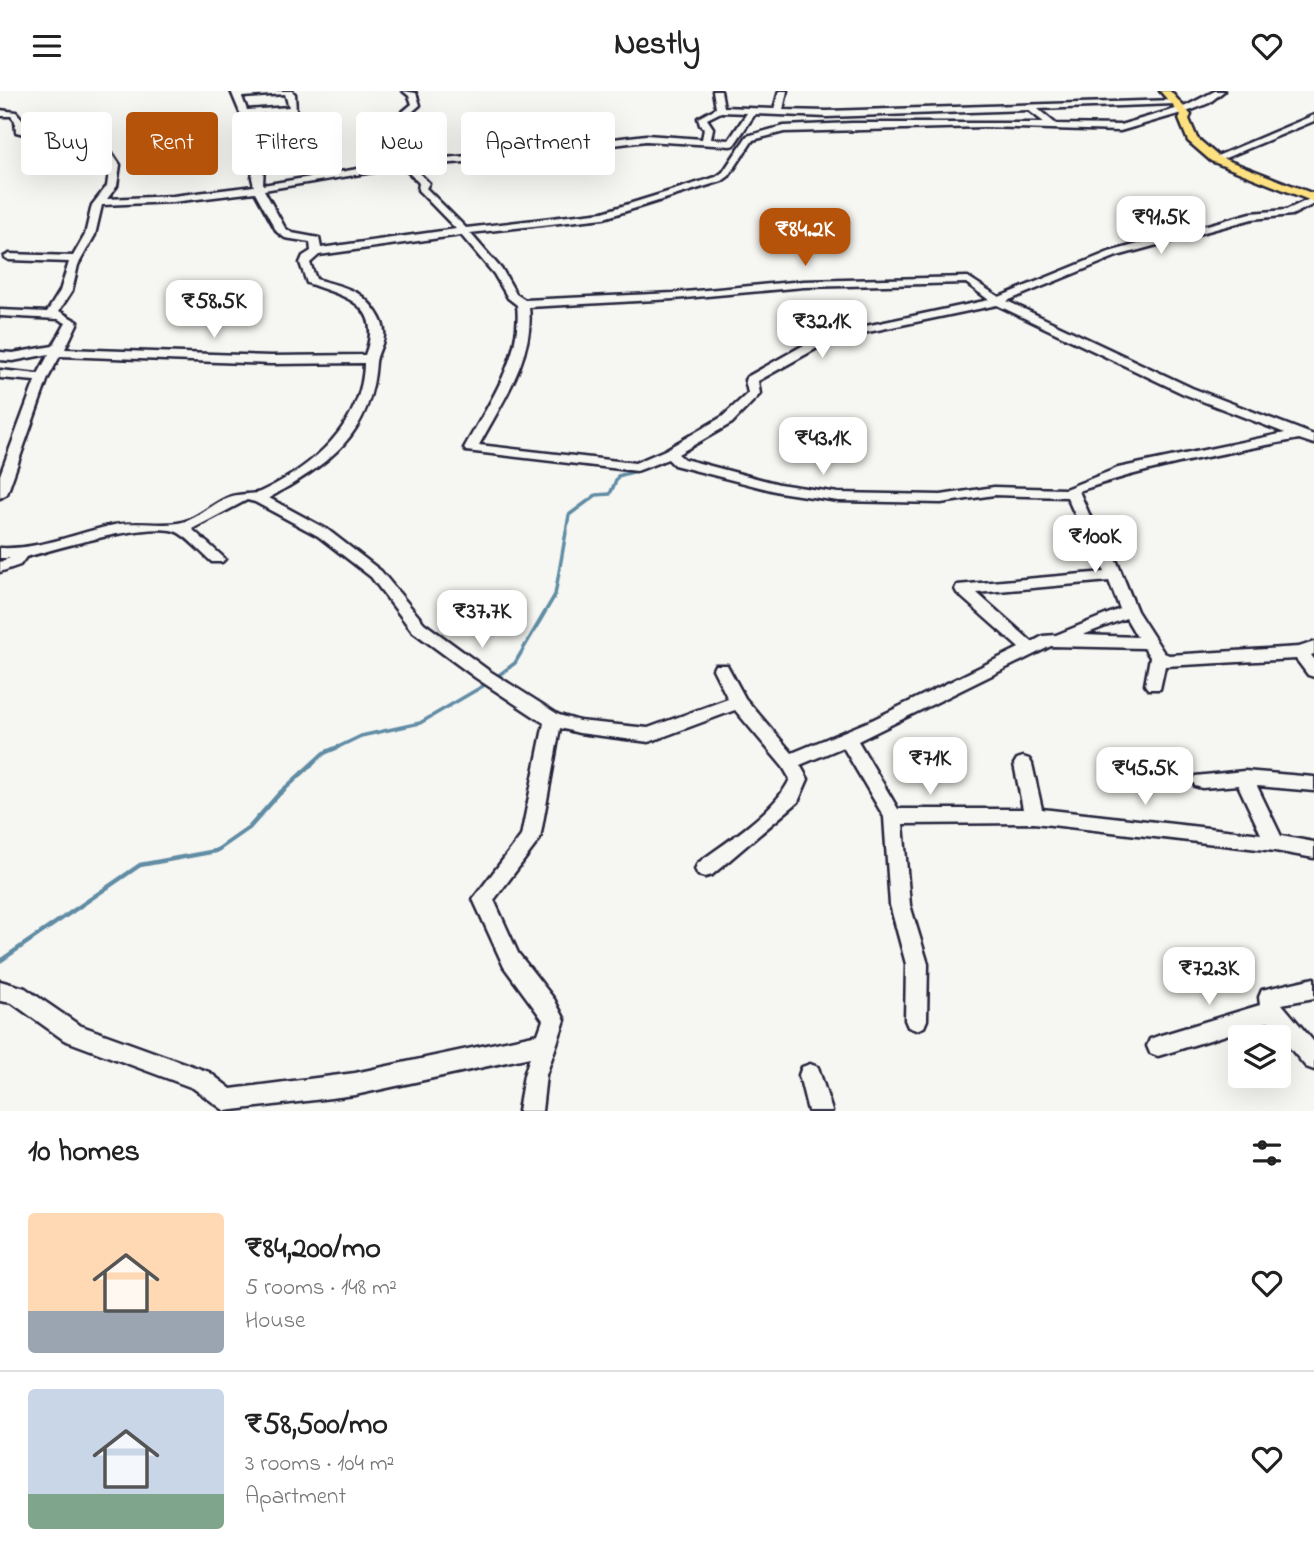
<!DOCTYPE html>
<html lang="en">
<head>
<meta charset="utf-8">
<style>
  body { margin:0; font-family:"Indie Flower",sans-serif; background:#f2f2f2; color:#222; height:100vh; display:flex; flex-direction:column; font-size:26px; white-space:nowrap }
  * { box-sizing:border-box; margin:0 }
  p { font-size:23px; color:#767676 }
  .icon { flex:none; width:38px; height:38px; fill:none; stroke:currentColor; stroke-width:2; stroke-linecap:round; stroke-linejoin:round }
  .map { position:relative; height:1020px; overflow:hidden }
  .details { display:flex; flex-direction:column; background:#fff; flex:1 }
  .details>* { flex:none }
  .hud { position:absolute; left:21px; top:21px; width:700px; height:63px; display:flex; gap:14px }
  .buttons { position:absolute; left:1228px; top:934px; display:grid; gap:14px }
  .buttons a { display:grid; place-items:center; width:63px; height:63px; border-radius:7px; background:#fff; box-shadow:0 7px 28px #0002; font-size:35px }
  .price { position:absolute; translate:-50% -60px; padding:0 16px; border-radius:14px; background:#fff; color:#222; font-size:23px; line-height:46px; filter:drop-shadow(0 2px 4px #0008) }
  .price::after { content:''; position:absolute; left:50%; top:42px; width:21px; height:16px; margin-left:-10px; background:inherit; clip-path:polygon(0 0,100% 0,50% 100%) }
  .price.current { background:#b45309; color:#fff }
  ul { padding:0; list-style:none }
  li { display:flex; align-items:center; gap:21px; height:175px; padding:0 28px }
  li+li { border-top:2px solid #e0e0e0 }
  li span { display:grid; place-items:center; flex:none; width:196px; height:140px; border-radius:7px; color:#555 }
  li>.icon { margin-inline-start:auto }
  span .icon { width:84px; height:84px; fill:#fffc; stroke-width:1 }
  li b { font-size:30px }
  h2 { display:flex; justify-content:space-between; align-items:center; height:84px; padding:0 28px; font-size:30px }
  .pill { padding:0 24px; border-radius:7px; background:#fff; box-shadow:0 7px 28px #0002; font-size:24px; line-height:63px }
  .pill.current { background:#b45309; color:#fff }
  header { display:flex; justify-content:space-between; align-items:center; height:91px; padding:0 28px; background:#fff; font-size:32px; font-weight:800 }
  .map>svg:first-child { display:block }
</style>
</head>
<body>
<header><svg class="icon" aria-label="menu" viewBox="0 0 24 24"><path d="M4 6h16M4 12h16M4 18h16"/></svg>Nestly<svg class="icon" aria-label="heart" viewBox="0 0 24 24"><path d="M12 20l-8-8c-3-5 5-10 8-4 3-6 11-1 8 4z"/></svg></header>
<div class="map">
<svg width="1314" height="1020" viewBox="0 0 1314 1020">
  <rect width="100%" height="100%" fill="#f6f6f2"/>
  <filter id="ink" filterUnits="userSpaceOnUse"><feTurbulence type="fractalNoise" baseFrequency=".0143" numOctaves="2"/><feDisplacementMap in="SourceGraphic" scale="14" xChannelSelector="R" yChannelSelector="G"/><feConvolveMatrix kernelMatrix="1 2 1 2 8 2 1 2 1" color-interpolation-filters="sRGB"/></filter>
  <g filter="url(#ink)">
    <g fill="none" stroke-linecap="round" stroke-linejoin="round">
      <path stroke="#608ca4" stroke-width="2.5" d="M 642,379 L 667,369"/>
      <path stroke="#608ca4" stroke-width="3.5" d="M 499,584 L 515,572 L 555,504 L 569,424 L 596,404 L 610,403 L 618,385 L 647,377
        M 334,658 L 361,645 L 420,632 L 483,595"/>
      <path stroke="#608ca4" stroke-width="4.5" d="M 0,870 L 140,774 L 216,760 L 249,737 L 279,703 L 324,662 L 338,656"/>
      <defs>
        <path id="minor" d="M 231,0 L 292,0 L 295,3 L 296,20 L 249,24 L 254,35 L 265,49 L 263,94 L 399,71 L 381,39 L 412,13 L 409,5 L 403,0 L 416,2 L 420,14 L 390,40 L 408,70 L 492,63 L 646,44 L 702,48 L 704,38 L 700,34 L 698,27 L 716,17 L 713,0 L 721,0 L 724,16 L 774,18 L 779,0 L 787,0 L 783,19 L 827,20 L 1175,9 L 1179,11 L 1175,13 L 1038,18 L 1056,33 L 1120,34 L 1186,15 L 1215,0 L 1224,0 L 1209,12 L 1192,19 L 1120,40 L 984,36 L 784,41 L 753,49 L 729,85 L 722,90 L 604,127 L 470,142 L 503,180 L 516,203 L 525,209 L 674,202 L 804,190 L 968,186 L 999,206 L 1109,161 L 1251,122 L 1286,119 L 1314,106 L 1314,113 L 1292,124 L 1252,128 L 1117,165 L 1007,210 L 1192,297 L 1314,344 L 1314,353 L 1299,348 C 1225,362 1151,375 1079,400 L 1098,444 L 1117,471 L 1137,520 L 1164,562 L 1169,564 L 1299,556 L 1314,551 L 1314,563 L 1311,564 L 1314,568 L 1314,586 L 1308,584 L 1296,568 L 1165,575 L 1160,598 L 1148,598 L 1145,594 L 1150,566 L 1144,557 L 1051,555 L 858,650 L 898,718 L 1023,718 L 1014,673 L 1017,668 L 1023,666 L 1029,668 L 1032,673 L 1042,718 L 1261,743 L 1238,694 L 1202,697 L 1195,695 L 1193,690 L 1195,685 L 1244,680 L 1314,686 L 1314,700 L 1257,695 L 1281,745 L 1314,751 L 1314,767 L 1275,760 L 1034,732 L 903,733 L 910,814 L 928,873 L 927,929 L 924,936 L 916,939 L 908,936 L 905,929 L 906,873 L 890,814 L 884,726 L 843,656 L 800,674 L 808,688 L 798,711 L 712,784 L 705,786 L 698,784 L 695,778 L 698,772 C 727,750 775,721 790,688 L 783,676 L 735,619 L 649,651 L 579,642 L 560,637 L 540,748 L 494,809 L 518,862 L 554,908 L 565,929 L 546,984 L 542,1020 L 518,1020 L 524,984 L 530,966 L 355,1004 L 225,1020 L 193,997 L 64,949 L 12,912 L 0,910 L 0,890 L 25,897 L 79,934 L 209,981 L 231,998 L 355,982 L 538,943 L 543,929 L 504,876 L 473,808 L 521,745 L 544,632 L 476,587 L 412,540 L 371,486 L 318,445 L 255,411 L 247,409 L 192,438 L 222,465 L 225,468 L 222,471 L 212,471 C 202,463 191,449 179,442 C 153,428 57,458 26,466 L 20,474 L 0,481 L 0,471 L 10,467 L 0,467 L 0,457 C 39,459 76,442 114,434 C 138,430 157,435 178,432 C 195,430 213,412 229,406 C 240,402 252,404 260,401 C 312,377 363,333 364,272 L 271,273 L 60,265 L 48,287 L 7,403 L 0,407 L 0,384 L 35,290 L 0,287 L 0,279 L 38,283 L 49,263 L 13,270 L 0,269 L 0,261 L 13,262 L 53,255 L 66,232 L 58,228 L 0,225 L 0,219 L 47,221 L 60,200 L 69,171 L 9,169 L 4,166 L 9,163 L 73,165 L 85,144 L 92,114 L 107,95 L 110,74 L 100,57 L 83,48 L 60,52 L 16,41 L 15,30 L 11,25 L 0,25 L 0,19 L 16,21 L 23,29 L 23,38 L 60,46 L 87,43 L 106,53 L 120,74 L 117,95 L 107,108 L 173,105 L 254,95 L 252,87 L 257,49 L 246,36 ZM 285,3 L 289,16 L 247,19 L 242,6 ZM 1028,19 L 1045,32 L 852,32 L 784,35 L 747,45 L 723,81 L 716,86 L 603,121 L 466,137 L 426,97 L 429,92 L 412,75 L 492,69 L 646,50 L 731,55 L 734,54 L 755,23 L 827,26 ZM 721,21 L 747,22 L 729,49 L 711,48 L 713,37 L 707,28 ZM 403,76 L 419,92 L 418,99 L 456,138 L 321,157 L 319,147 L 292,142 L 285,137 L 264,99 ZM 255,101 L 277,141 L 285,147 L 310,151 L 311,160 L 303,165 L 300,172 L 307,192 C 347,206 384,214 365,264 L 271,265 L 65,258 L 78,231 L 59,220 L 72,200 L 78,174 L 95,144 L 102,114 L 173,111 ZM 461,144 L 494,183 L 508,207 L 517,214 C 523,265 488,314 464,357 L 466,360 L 637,380 L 668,368 L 674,374 L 779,401 L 838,410 L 941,412 L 994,404 L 1067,406 L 1084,444 L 1105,481 L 957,494 L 955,498 L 957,502 L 1019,557 L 872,629 L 792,662 L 745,607 L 727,574 L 715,574 L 713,578 L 728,608 L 648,637 L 579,630 L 559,624 L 488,579 L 424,532 L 381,480 L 328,439 L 269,407 C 329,372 371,345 376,271 C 377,262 383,254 384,245 C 386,230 370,210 357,202 C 345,195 329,192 316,188 L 310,172 L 319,164 ZM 966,192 L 989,209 L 842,240 L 811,250 L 747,286 L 745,289 L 748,302 L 722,326 L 665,359 L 635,372 L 479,354 C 501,313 535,265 529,216 L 674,208 L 804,196 ZM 997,214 L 1184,303 L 1285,342 L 1118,377 L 1065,398 L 994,396 L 941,404 L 838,402 L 779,393 L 684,368 L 678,363 L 732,332 L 760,303 L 758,290 L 819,256 L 849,245 ZM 1109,490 L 1120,518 L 1056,544 L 1043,545 L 1032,551 L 977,502 ZM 1126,527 L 1137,546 L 1083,544 Z
          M 1314,24 L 1314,30 L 1218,70 L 1210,68 Z
          M 1314,887 L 1314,907 L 1282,913 L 1314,951 L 1314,979 L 1306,976 L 1268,931 L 1158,965 L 1150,962 L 1147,955 L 1150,948 L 1158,945 L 1260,914 L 1259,906 L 1262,899 Z
          M 810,973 L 818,976 L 832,1020 L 808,1020 L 799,984 L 802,976 Z"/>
        <path id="major" d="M 1160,0 L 1170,0 L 1191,24 L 1189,28 L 1197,47 L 1219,66 L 1314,103 L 1314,111 L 1211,70 L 1188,50 L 1179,28 L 1181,24 Z"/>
      </defs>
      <use href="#minor" stroke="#22223b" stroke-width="5"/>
      <use href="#major" stroke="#22223b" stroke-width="5"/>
      <use href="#minor" fill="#f6f6f2" fill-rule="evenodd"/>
      <use href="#major" fill="#fde080" fill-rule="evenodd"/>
    </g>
  </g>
</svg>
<div class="buttons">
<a><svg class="icon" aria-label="layers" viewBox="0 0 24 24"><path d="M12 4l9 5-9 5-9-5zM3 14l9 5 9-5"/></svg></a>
</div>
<b class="price" style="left:1161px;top:165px">₹91.5K</b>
<b class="price current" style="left:805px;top:177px">₹84.2K</b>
<b class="price" style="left:214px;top:249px">₹58.5K</b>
<b class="price" style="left:822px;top:269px">₹32.1K</b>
<b class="price" style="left:823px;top:386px">₹43.1K</b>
<b class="price" style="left:1095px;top:484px">₹100K</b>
<b class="price" style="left:482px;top:559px">₹37.7K</b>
<b class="price" style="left:930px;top:706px">₹71K</b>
<b class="price" style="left:1145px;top:716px">₹45.5K</b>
<b class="price" style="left:1209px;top:916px">₹72.3K</b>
<div class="hud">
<a class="pill">Buy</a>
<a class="pill current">Rent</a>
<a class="pill">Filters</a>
<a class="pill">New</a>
<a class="pill">Apartment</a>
</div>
</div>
<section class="details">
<h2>10 homes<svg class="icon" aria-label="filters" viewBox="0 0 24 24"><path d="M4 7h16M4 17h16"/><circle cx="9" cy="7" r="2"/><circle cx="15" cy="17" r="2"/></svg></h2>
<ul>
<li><span style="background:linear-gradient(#ffd9b3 70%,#9aa5b1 0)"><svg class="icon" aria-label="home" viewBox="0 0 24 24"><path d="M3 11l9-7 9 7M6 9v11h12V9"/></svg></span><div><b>₹84,200/mo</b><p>5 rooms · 148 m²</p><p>House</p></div><svg class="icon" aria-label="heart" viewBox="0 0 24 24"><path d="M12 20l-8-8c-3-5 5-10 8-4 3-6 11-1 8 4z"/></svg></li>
<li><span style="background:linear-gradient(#c9d6e8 75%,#7fa58c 0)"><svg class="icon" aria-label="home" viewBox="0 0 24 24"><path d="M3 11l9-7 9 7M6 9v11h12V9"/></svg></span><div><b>₹58,500/mo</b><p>3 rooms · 104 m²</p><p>Apartment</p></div><svg class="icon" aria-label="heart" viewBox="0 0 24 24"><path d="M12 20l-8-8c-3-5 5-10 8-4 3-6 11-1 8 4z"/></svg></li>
</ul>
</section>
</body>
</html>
